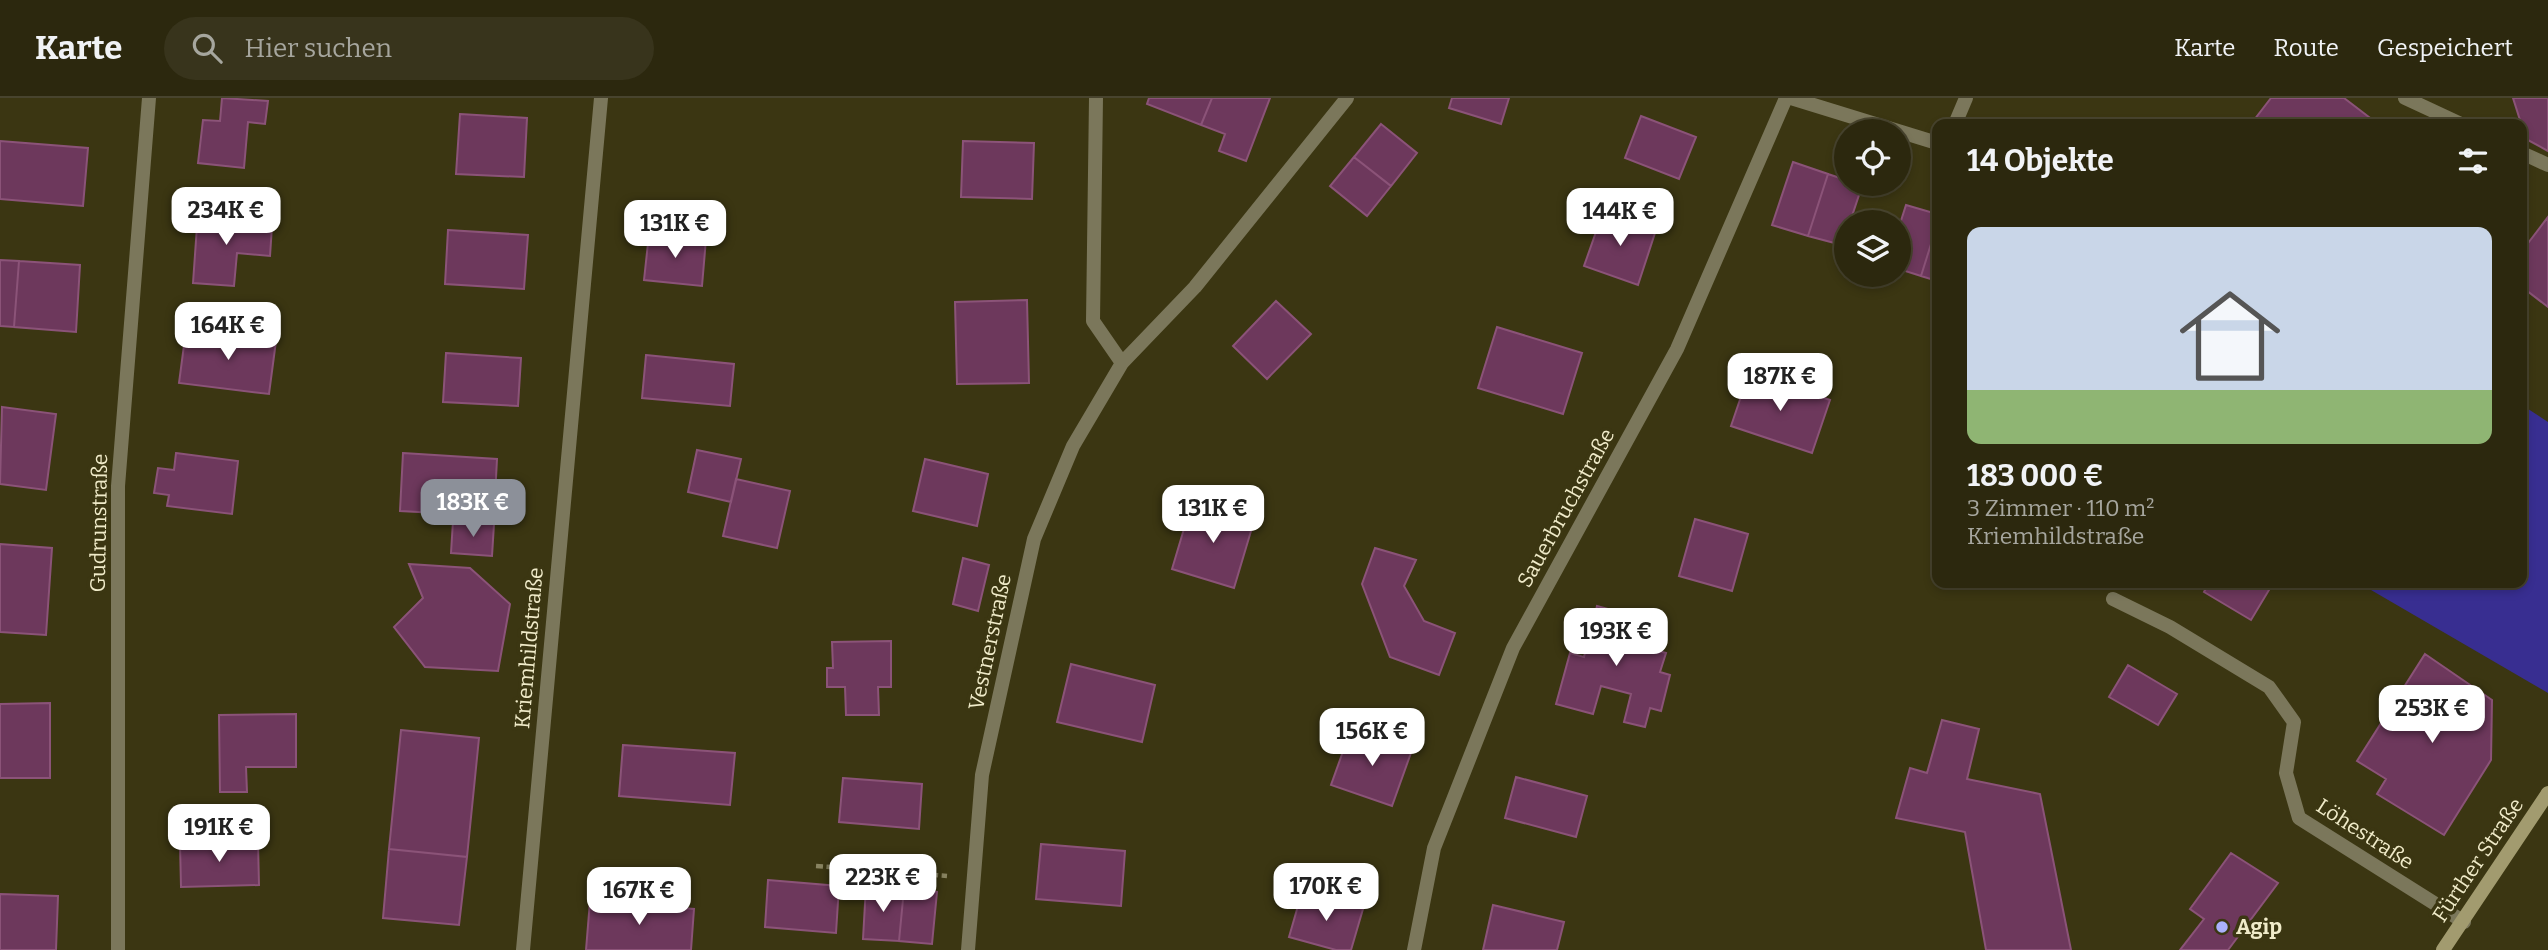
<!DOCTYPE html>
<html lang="de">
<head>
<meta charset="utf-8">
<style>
  body { margin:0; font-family:Bitter,serif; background:#38341c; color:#f1f3f6; height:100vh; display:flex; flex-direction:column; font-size:26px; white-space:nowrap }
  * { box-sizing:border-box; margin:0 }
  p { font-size:23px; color:#a6a69e }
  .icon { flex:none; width:38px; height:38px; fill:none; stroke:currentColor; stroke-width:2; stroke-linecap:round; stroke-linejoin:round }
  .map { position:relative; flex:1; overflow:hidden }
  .details { position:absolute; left:1932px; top:21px; width:595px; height:469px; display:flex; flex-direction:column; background:#2c280e; border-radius:14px; box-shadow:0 4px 10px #0003,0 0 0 2px #48442e }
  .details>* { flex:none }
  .buttons { position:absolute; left:1834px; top:21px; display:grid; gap:14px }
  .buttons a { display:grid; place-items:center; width:77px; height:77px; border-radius:50%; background:#2c280e; box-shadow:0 4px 10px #0003,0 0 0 2px #48442e; font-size:35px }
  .price { position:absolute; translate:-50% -60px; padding:0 16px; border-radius:14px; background:#fff; color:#222; font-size:23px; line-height:46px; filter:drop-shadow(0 2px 4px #0008) }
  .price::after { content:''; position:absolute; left:50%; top:42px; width:21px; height:16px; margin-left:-10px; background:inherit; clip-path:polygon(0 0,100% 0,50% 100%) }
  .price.on { background:#8c9099; color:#fff }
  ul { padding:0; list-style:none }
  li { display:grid; align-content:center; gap:14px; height:371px; padding:0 35px }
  li span { display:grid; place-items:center; height:217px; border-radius:14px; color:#555 }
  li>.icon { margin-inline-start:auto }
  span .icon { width:126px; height:126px; fill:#fffc; stroke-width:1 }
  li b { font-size:30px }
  h2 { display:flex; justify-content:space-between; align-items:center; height:84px; padding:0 35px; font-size:30px }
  header { display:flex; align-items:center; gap:42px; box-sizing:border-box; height:98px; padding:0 35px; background:#2c280e; border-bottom:2px solid #48442e }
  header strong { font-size:33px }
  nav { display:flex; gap:38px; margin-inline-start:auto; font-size:24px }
  .search { width:490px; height:63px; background:#38341c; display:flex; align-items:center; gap:18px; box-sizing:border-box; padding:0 24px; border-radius:38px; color:#a6a69e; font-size:26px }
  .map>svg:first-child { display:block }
</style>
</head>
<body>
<header>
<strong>Karte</strong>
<div class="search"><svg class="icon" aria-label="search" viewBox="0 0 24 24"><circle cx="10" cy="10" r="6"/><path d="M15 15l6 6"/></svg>Hier suchen</div>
<nav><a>Karte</a><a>Route</a><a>Gespeichert</a></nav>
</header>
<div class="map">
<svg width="2548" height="852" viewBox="0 0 2548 852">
  <rect width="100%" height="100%" fill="#3b3612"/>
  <path fill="#382e91" d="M 2522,307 L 2548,324 L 2548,595 L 2359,485 L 2522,485 Z"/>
  <path fill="#6d385c" stroke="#8b5378" stroke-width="2" d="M 222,0 L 268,3 L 265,26 L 248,24 L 244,70 L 198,65 L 203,22 L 220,23 Z
    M 1149,0 L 1212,0 L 1201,27 L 1147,6 Z
    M 1212,0 L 1270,0 L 1246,63 L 1219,53 L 1225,36 L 1201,27 Z
    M 1452,0 L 1509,0 L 1501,26 L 1449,10 Z
    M 2271,0 L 2344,0 L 2378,26 L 2251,26 Z
    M 2513,0 L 2548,0 L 2548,53 L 2526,41 Z
    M 460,16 L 527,20 L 524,79 L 456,76 Z
    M 1641,18 L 1696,39 L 1679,81 L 1625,60 Z
    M 1381,26 L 1417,55 L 1391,88 L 1354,59 Z
    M 0,43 L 88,50 L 83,108 L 0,101 Z
    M 963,43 L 1034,45 L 1032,101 L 961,99 Z
    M 1354,59 L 1391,88 L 1367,118 L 1330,88 Z
    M 1793,64 L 1828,76 L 1808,138 L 1772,127 Z
    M 1828,76 L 1846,82 L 1846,86 L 1862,88 L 1850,124 L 1846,124 L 1846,134 L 1842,147 L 1808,138 Z
    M 1906,107 L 1937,116 L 1937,127 L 1921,178 L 1899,171 L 1899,129 Z
    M 198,114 L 240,118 L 240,125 L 272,128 L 270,158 L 237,155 L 234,188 L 193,185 Z
    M 1603,114 L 1656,132 L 1638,187 L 1584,168 Z
    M 2548,119 L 2548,209 L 2522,189 L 2522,153 Z
    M 1937,127 L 1937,183 L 1921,178 Z
    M 448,132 L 528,137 L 524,191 L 445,186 Z
    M 649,136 L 706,141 L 702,188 L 644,182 Z
    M 0,162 L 19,163 L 14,229 L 0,228 Z
    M 19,163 L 80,167 L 76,234 L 14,229 Z
    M 1027,202 L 1029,285 L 957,286 L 955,204 Z
    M 1276,203 L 1311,236 L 1267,281 L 1233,248 Z
    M 1497,229 L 1582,255 L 1563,316 L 1478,290 Z
    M 186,232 L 276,243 L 269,296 L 179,285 Z
    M 446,255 L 521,260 L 518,308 L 443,304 Z
    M 646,257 L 734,266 L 730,308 L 642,300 Z
    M 1749,275 L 1830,302 L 1812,355 L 1731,328 Z
    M 2,309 L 56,316 L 46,392 L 0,386 Z
    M 697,352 L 741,361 L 731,404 L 688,394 Z
    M 176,355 L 238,363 L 232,416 L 167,408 L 169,397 L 154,395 L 158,370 L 174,372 Z
    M 403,355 L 497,361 L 494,418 L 400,413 Z
    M 925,361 L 988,376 L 977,428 L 913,413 Z
    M 736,381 L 790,393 L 777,450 L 723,438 Z
    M 1192,404 L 1254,423 L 1234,490 L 1172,471 Z
    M 1695,421 L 1748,436 L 1732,493 L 1679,478 Z
    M 453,423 L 494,426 L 492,458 L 451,455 Z
    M 0,446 L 52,450 L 46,537 L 0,534 Z
    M 1375,450 L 1416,462 L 1404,488 L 1424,523 L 1455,535 L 1439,577 L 1390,559 L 1362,486 Z
    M 963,460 L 989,467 L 978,513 L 953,506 Z
    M 409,466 L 470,470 L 510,506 L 498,573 L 425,569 L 394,529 L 423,500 Z
    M 2209,485 L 2268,485 L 2272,487 L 2251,522 L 2204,494 Z
    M 1597,508 L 1644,521 L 1637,547 L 1666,555 L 1660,574 L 1670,577 L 1661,613 L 1650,610 L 1645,629 L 1624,624 L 1631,596 L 1601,588 L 1593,616 L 1556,606 L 1570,555 L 1584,559 Z
    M 891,543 L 891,589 L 878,589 L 879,617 L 846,617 L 845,589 L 827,589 L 827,570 L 833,570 L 832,544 Z
    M 2425,556 L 2492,602 L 2491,662 L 2444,737 L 2377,696 L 2386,681 L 2357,663 Z
    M 1071,566 L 1155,587 L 1142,644 L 1057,624 Z
    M 2128,567 L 2177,596 L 2158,627 L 2109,599 Z
    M 50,605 L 50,680 L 0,680 L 0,606 Z
    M 296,616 L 296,669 L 246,669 L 247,694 L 220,694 L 219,617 Z
    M 1942,622 L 1979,631 L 1967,681 L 2040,696 L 2071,852 L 1986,852 L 1965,734 L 1896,720 L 1910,670 L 1927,675 Z
    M 1351,631 L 1412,652 L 1392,708 L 1331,687 Z
    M 401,632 L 479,640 L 467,759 L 389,751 Z
    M 623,647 L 735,655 L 730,707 L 619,698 Z
    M 1516,679 L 1587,698 L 1576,739 L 1505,720 Z
    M 843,680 L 922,686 L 919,731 L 839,724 Z
    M 258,744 L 259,787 L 181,789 L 180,746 Z
    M 1041,746 L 1125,753 L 1121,808 L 1036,801 Z
    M 389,751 L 467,759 L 459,827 L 383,820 Z
    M 2231,755 L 2278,785 L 2228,852 L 2180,852 L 2204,821 L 2190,811 Z
    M 768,782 L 839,788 L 836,835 L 765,829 Z
    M 866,788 L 904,791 L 899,843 L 863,841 Z
    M 904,791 L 937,794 L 932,846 L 899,843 Z
    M 1302,794 L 1363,811 L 1351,852 L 1336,852 L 1289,839 Z
    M 0,796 L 58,798 L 56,852 L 0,852 Z
    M 590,803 L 694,811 L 691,852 L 586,852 Z
    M 1493,807 L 1564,824 L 1557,852 L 1483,852 Z"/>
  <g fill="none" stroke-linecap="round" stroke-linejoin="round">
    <path stroke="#888360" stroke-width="4.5" stroke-dasharray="7 3.5" stroke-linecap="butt" d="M 816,768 L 947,778"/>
    <path stroke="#7b775b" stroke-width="14" d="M 2405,0 L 2461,26
      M 2522,55 L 2548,67"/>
    <path stroke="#7b775b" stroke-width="14" d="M 1096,0 L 1093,223 L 1122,265
      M 1791,0 L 1937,45
      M 1955,26 L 1966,0
      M 2113,501 L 2170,529 L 2269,589 L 2294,624 L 2286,675 L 2299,720 L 2464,824
      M 118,852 L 118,388 L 149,0
      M 523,852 L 601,0
      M 968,852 L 982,677 L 1034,441 L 1073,348 L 1122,265 L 1195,189 L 1347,0
      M 1414,852 L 1434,750 L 1513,550 L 1677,251 L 1786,0"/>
    <path stroke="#a29b6f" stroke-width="14" d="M 2443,852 L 2548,695"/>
  </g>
  <circle fill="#aab0fb" stroke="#3b3612" stroke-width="2.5" cx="2222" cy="829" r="7"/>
  <g text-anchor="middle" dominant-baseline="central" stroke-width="7" stroke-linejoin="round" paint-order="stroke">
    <g font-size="21" fill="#f0ebc9" stroke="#3b3612">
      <text transform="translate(1566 410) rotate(-61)">Sauerbruchstraße</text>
      <text transform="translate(99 425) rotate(-89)">Gudrunstraße</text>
      <text transform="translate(990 544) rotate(-78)">Vestnerstraße</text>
      <text transform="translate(529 550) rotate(-85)">Kriemhildstraße</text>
      <text transform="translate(2365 736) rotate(33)">Löhestraße</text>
      <text transform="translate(2478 762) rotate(-56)">Fürther Straße</text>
    </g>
    <g font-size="21" font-weight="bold" fill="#f0ebc9" stroke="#3b3612" text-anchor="start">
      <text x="2236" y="829">Agip</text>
    </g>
  </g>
</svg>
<div class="buttons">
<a><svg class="icon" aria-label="locate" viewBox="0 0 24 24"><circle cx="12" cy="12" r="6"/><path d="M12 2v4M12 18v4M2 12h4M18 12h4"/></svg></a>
<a><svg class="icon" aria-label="layers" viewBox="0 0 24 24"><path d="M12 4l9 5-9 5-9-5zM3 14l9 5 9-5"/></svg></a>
</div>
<b class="price" style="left:226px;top:149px">234K €</b>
<b class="price" style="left:1620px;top:150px">144K €</b>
<b class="price" style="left:675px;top:162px">131K €</b>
<b class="price" style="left:228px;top:264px">164K €</b>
<b class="price" style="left:1780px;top:315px">187K €</b>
<b class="price on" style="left:473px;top:441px">183K €</b>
<b class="price" style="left:1213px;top:447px">131K €</b>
<b class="price" style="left:1616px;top:570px">193K €</b>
<b class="price" style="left:2432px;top:647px">253K €</b>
<b class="price" style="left:1372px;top:670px">156K €</b>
<b class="price" style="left:219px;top:766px">191K €</b>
<b class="price" style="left:883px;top:816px">223K €</b>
<b class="price" style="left:1326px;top:825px">170K €</b>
<b class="price" style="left:639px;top:829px">167K €</b>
<section class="details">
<h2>14 Objekte<svg class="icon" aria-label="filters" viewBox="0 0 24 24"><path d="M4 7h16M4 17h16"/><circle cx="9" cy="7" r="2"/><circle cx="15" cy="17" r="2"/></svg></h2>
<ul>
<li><span style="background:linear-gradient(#c9d6e8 75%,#8fb573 0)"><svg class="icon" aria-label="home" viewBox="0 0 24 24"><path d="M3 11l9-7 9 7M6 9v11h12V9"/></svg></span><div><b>183 000 €</b><p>3 Zimmer · 110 m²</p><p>Kriemhildstraße</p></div></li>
</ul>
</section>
</div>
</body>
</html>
